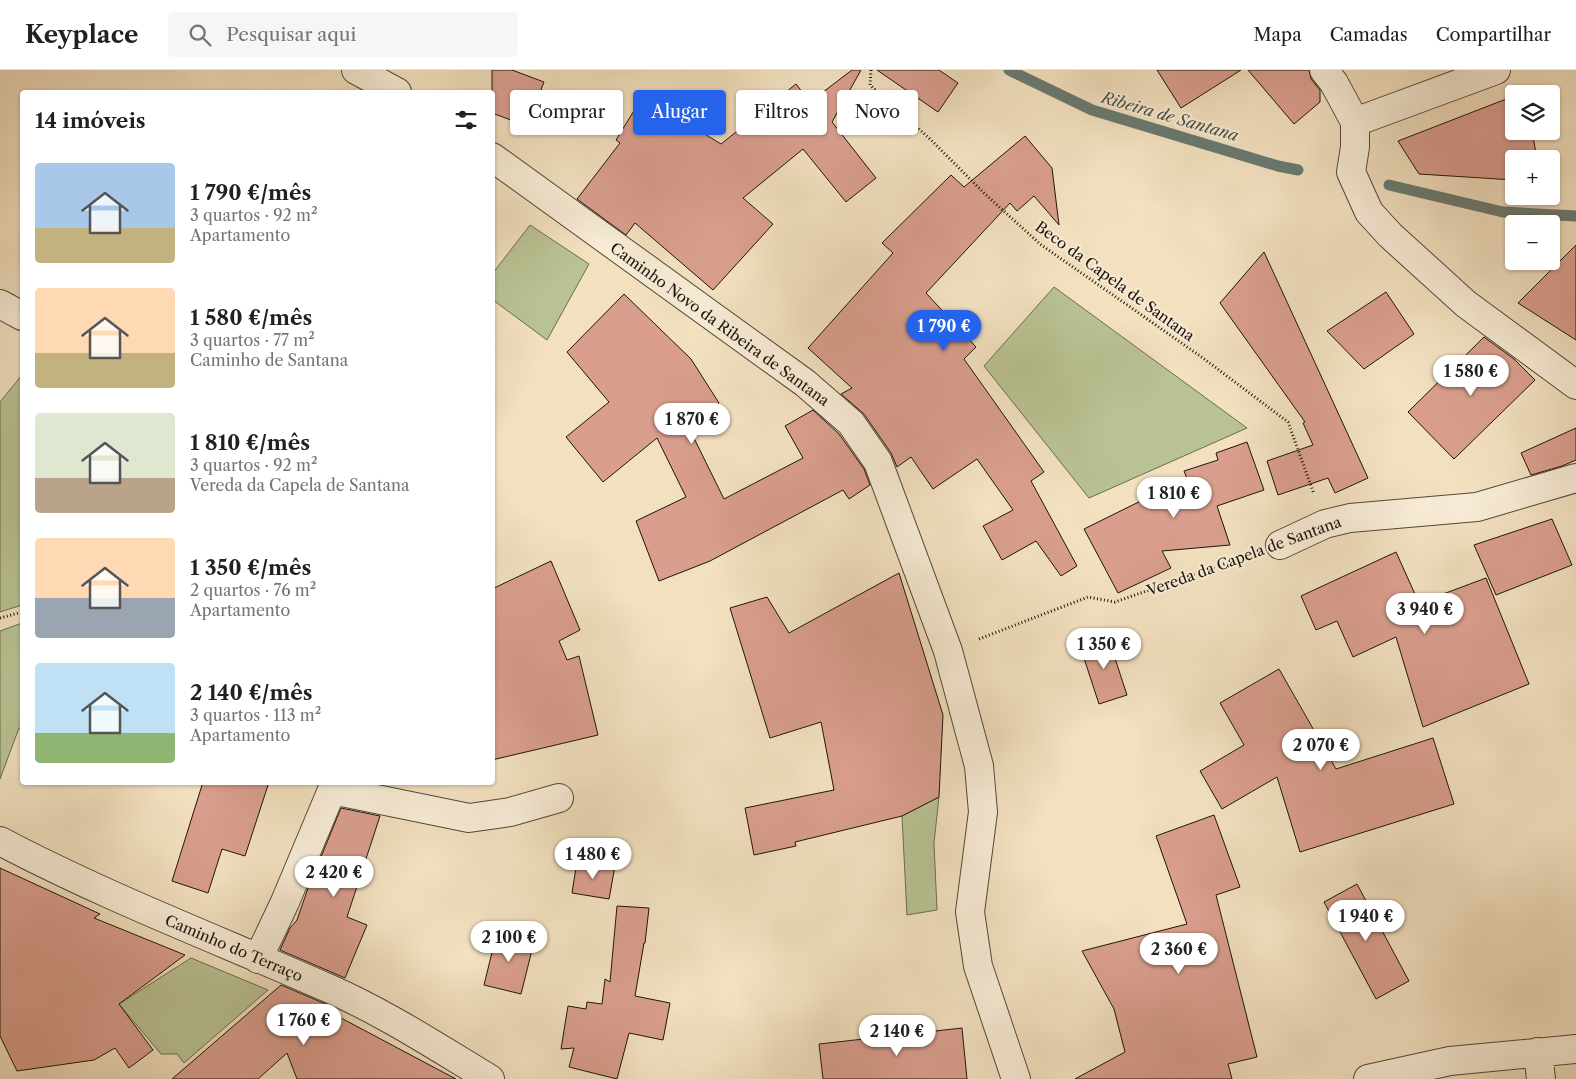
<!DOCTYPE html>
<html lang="pt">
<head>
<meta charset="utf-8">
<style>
  body { margin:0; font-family:"Libre Caslon Text",serif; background:#f6f6f6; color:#202124; height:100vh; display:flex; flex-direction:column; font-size:19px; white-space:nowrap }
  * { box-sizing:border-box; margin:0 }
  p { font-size:16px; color:#757577 }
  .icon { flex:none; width:28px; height:28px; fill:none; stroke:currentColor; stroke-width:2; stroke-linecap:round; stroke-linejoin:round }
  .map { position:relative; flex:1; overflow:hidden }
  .details { position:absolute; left:20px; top:20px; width:475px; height:695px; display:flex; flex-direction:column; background:#fff; border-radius:5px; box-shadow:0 1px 4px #0004 }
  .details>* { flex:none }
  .guide { position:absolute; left:510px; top:20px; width:475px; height:45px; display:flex; gap:10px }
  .tools { position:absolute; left:1505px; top:15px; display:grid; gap:10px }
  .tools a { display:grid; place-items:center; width:55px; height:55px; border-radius:5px; background:#fff; box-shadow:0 1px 4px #0004; font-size:25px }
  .price { position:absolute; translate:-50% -42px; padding:0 11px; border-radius:18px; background:#fff; color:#222; font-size:16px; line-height:32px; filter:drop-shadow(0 1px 2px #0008) }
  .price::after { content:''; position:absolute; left:50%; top:30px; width:15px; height:11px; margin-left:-8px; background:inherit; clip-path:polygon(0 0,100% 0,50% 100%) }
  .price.active { background:#2563eb; color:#fff }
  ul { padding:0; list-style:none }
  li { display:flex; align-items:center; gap:15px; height:125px; padding:0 15px }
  li span { display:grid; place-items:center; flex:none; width:140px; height:100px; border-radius:5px; color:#555 }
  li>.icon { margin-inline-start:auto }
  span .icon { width:60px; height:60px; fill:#fffc; stroke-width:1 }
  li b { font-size:21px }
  h2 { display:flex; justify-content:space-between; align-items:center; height:60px; padding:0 15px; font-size:21px }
  .tag { padding:0 18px; border-radius:5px; background:#fff; box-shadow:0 1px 4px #0004; font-size:18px; line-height:45px }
  .tag.active { background:#2563eb; color:#fff }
  header { display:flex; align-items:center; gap:30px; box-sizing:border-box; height:70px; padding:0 25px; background:#fff; border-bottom:1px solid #e0e0e0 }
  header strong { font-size:24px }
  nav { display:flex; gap:28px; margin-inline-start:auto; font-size:18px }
  .search { width:350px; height:45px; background:#f6f6f6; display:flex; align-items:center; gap:12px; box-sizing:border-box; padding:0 18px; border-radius:5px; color:#757577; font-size:19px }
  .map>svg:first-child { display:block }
</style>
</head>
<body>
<header>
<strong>Keyplace</strong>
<div class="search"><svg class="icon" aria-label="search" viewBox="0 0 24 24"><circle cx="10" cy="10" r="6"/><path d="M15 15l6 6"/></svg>Pesquisar aqui</div>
<nav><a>Mapa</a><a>Camadas</a><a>Compartilhar</a></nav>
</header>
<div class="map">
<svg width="1576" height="1009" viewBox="0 0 1576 1009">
  <rect width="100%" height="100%" fill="#f2e0bf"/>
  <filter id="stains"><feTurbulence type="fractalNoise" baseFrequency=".004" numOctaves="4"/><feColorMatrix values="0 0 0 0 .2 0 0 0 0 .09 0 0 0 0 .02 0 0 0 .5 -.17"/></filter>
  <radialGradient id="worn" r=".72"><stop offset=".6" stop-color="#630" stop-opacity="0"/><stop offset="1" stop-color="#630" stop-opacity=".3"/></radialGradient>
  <path fill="#b9c293" stroke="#6b6c4f" d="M 530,155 L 589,194 L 547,270 L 493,230 L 493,203 Z
    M 1054,217 L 1247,358 L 1089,428 L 984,296 Z
    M 22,305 L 22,535 L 0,542 L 0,332 Z
    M 22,553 L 22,659 L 19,658 L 0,709 L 0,561 Z
    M 939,727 L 934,773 L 937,840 L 907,845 L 902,746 Z
    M 191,888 L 268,920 L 184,993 L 177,984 L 161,984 L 119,934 Z"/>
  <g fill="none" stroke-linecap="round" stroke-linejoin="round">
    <path stroke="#697a71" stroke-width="11" d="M 1009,0 L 1092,40 L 1278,96 L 1298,100
      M 1389,115 L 1503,142 L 1576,146"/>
  </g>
  <path fill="#d99e8d" stroke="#1d150b" d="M 492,0 L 512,0 L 544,12 L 527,56 L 492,43 Z
    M 852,0 L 861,0 L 832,52 L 876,108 L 846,132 L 803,79 L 743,128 L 773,154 L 713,220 L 635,153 L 626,165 L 577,129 L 620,73 L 616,70 L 643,26 L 721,74 L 796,14 L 810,32 Z
    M 877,0 L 939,0 L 958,13 L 938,42 Z
    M 1157,0 L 1241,0 L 1181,38 Z
    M 1248,0 L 1309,0 L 1311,9 L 1320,20 L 1320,32 L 1294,54 Z
    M 1514,26 L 1514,61 L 1532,61 L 1537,89 L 1514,89 L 1514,110 L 1419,104 L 1398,71 Z
    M 1025,66 L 1052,98 L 1059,155 L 1034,126 L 1017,141 L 1010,133 L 926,223 L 976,277 L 964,289 L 1044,402 L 1031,411 L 1077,496 L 1061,506 L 1036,471 L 1002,490 L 983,456 L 1013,440 L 977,389 L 933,419 L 911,387 L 897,397 L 891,383 L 864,344 L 841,324 L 852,318 L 808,278 L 893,183 L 882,173 L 951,105 L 964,117 Z
    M 1576,175 L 1576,270 L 1518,233 Z
    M 1264,182 L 1368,408 L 1335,423 L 1328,408 L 1278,425 L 1267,391 L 1313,375 L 1303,353 L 1305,352 L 1220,233 Z
    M 1386,222 L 1414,264 L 1364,299 L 1327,261 Z
    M 624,224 L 691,289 L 719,333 L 687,354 L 724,429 L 803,388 L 785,356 L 813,340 L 839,364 L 864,399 L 870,415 L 849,429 L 843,420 L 710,491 L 659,511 L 636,451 L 686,427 L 657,368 L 603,412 L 566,367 L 609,332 L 567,282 Z
    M 1484,267 L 1514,289 L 1535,310 L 1454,389 L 1408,342 Z
    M 1576,358 L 1576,390 L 1562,396 L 1531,405 L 1521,383 Z
    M 1247,372 L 1264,420 L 1217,436 L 1230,475 L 1162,481 L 1171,498 L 1118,523 L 1084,459 L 1161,421 L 1188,411 L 1184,401 L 1218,390 L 1216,383 Z
    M 1552,449 L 1572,495 L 1496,525 L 1474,475 Z
    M 1396,482 L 1419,533 L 1486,508 L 1529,614 L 1423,657 L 1396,567 L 1353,587 L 1337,551 L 1316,560 L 1301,526 Z
    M 551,491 L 580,560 L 559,571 L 567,590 L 579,586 L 598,665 L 492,690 L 492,519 Z
    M 899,503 L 943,645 L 939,727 L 902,746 L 795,772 L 796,776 L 754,785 L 745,738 L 834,720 L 821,652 L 770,668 L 730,538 L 767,527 L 789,563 Z
    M 1108,567 L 1127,625 L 1099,634 L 1080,576 Z
    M 1279,599 L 1336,699 L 1433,668 L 1454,734 L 1300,782 L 1277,707 L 1222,739 L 1200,701 L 1244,675 L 1220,633 Z
    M 203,712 L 269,712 L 245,786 L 222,779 L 208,823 L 172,811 Z
    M 341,738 L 380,746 L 347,847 L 367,855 L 345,908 L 280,880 L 290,858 L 297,850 L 307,821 Z
    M 1214,745 L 1240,817 L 1216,825 L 1257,987 L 1228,994 L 1232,1009 L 1075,1009 L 1125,982 L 1114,939 L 1082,881 L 1187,854 L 1156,766 Z
    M 577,791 L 615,796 L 609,829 L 572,823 Z
    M 0,798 L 100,844 L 94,848 L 185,885 L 119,934 L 153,980 L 129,998 L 115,978 L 94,990 L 17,1001 L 0,966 Z
    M 1357,814 L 1409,911 L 1376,929 L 1324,832 Z
    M 617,836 L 649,838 L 645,873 L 644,873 L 635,926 L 670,933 L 663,970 L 629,963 L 617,1009 L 569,997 L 574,978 L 561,979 L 568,936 L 586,939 L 587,932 L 602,934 L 605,909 L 610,912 Z
    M 497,862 L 534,872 L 521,924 L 484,915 Z
    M 281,915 L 328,935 L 326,940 L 456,1009 L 297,1009 L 287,983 L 258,1009 L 172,1009 Z
    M 962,958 L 967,1009 L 823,1009 L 819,974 Z"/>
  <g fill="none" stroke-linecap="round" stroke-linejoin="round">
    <defs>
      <path id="minor" d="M 356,0 L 397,22
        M 1324,0 L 1334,13 L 1355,52 L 1355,77 L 1351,102 L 1369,142 L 1390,165 L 1466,234 L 1576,315
        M 1355,52 L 1496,0
        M 492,87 L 805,313 L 851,353 L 878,392 L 948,581 L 979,696 L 983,742 L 970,842 L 978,896 L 1016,1009
        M 0,234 L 22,246
        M 1280,475 L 1325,454 L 1350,448 L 1477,437 L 1576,408
        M 332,720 L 469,748 L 510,742 L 559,728
        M 0,771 C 106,827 219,870 328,918 C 385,943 437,977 490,1009
        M 258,889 L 285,832 L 332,720 L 334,712
        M 1538,982 L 1541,1009
        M 1368,1009 L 1450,991 L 1576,979"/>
    </defs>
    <use href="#minor" stroke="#524838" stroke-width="30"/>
    <path stroke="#1d150b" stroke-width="3" stroke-dasharray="1 2.5" stroke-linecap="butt" d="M 871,0 L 870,15 L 929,68 L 985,124 L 1040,174 L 1203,288 L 1288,352 L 1314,424
      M 0,548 L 22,542
      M 979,569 L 1088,527 L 1115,532 L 1250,485"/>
    <use href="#minor" stroke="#f7ebd5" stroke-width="28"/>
  </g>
  <g text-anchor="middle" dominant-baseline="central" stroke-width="4" stroke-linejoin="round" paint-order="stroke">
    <g font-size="15" fill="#1d150b" stroke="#f7ebd5">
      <text transform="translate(1115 211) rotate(36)">Beco da Capela de Santana</text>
      <text transform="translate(720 254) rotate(36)">Caminho Novo da Ribeira de Santana</text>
      <text transform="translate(1244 486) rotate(-20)">Vereda da Capela de Santana</text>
      <text transform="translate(234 878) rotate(23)">Caminho do Terraço</text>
    </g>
    <g font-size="16" font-style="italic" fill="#495046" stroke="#f7ebd5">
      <text transform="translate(1170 46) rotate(16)">Ribeira de Santana</text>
    </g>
  </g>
  <rect width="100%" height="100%" filter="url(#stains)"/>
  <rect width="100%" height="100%" fill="url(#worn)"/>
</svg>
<div class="tools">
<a><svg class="icon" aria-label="layers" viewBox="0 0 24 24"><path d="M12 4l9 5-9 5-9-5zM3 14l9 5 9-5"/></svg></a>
<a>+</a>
<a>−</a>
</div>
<b class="price active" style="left:944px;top:282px">1 790 €</b>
<b class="price" style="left:1471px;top:327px">1 580 €</b>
<b class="price" style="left:692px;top:375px">1 870 €</b>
<b class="price" style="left:1174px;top:449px">1 810 €</b>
<b class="price" style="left:1425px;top:565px">3 940 €</b>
<b class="price" style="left:1104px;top:600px">1 350 €</b>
<b class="price" style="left:1321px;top:701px">2 070 €</b>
<b class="price" style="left:593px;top:810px">1 480 €</b>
<b class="price" style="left:334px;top:828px">2 420 €</b>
<b class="price" style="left:1366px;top:872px">1 940 €</b>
<b class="price" style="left:509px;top:893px">2 100 €</b>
<b class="price" style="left:1179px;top:905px">2 360 €</b>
<b class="price" style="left:304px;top:976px">1 760 €</b>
<b class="price" style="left:897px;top:987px">2 140 €</b>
<div class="guide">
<a class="tag">Comprar</a>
<a class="tag active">Alugar</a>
<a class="tag">Filtros</a>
<a class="tag">Novo</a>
</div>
<section class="details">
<h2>14 imóveis<svg class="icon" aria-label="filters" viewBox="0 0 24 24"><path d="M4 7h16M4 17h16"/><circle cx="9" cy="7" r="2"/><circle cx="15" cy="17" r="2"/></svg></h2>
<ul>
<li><span style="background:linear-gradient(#a9c7e8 65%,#c2b280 0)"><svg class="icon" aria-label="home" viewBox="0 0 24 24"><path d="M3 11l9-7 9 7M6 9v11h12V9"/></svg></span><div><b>1 790 €/mês</b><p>3 quartos · 92 m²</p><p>Apartamento</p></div></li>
<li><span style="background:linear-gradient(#ffd9b3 65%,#c2b280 0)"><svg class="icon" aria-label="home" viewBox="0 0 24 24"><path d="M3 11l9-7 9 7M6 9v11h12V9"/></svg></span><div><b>1 580 €/mês</b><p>3 quartos · 77 m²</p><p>Caminho de Santana</p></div></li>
<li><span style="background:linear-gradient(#dfe7d0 65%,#b9a48a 0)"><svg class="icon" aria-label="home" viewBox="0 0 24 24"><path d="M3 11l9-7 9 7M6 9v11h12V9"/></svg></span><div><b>1 810 €/mês</b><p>3 quartos · 92 m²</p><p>Vereda da Capela de Santana</p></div></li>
<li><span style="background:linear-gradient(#ffd9b3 60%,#9aa5b1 0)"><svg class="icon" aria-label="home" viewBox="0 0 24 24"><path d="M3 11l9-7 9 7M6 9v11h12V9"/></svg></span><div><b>1 350 €/mês</b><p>2 quartos · 76 m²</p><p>Apartamento</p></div></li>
<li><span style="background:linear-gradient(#bfe0f5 70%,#8fb573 0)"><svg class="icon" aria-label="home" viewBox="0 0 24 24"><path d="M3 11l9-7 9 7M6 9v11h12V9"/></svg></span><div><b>2 140 €/mês</b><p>3 quartos · 113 m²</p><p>Apartamento</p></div></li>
</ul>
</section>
</div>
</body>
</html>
